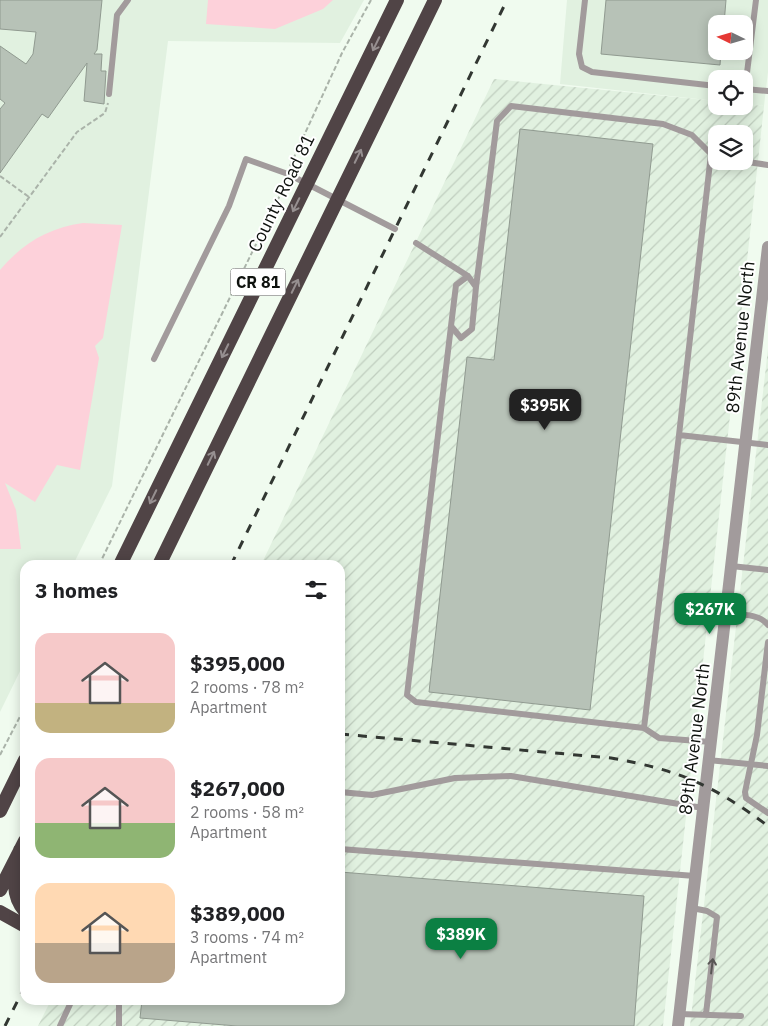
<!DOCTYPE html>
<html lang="en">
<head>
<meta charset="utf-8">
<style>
  body { margin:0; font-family:"IBM Plex Sans",sans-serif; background:#f6f6f6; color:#202124; height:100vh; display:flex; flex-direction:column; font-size:19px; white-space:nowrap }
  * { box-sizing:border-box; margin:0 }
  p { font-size:16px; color:#757577 }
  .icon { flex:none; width:28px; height:28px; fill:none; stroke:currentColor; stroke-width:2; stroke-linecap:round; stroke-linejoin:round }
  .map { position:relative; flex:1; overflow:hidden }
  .details { position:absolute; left:20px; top:560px; width:325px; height:445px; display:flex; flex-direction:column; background:#fff; border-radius:15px; box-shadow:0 2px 12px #0003 }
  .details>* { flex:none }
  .needle { width:32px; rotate:275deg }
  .controls { position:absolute; left:708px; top:15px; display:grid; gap:10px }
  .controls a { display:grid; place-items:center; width:45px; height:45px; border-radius:10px; background:#fff; box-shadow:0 2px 12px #0003; font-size:25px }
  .price { position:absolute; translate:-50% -42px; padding:0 11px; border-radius:10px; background:#0b8043; color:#fff; font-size:16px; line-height:32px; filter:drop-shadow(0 1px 2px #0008) }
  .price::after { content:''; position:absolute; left:50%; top:30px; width:15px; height:11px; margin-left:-8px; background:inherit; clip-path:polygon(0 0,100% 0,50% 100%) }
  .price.current { background:#222; color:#fff }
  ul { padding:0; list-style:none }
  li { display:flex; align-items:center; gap:15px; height:125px; padding:0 15px }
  li span { display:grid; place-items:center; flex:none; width:140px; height:100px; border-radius:15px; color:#555 }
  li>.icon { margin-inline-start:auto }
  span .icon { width:60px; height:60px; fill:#fffc; stroke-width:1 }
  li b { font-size:21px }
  h2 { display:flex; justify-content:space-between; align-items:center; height:60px; padding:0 15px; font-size:21px }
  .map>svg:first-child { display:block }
</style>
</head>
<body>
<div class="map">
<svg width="768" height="1026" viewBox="0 0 768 1026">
  <defs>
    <pattern id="industrial-furrows" width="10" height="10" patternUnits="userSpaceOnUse" patternTransform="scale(1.25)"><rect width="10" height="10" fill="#e1f1e0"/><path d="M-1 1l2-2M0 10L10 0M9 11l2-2" fill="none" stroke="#c0cebf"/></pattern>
  </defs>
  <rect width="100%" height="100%" fill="#f0fbef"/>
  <path fill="#e1f1e0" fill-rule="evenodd" d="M 0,0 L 364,0 L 340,43 L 168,41 L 112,486 L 73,565 L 25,565 L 25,661 L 0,712 Z
    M 567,0 L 768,0 L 768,72 L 764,106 L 744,104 L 744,79 L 716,79 L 716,101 L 560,84 ZM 716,24 L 744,24 L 744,51 L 716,51 Z"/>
  <path fill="url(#industrial-furrows)" fill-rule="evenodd" d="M 494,79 L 716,101 L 716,106 L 744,106 L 744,104 L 764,106 L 663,1026 L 38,1026 L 51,1000 L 340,1000 L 340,565 L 261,565 ZM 716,134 L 744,134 L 744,161 L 716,161 Z
    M 768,349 L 768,1026 L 690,1026 Z"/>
  <path fill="#fdd1da" d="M 208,0 L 333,0 L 323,9 L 275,29 L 206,24 Z
    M 83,223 L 122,225 L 103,338 L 95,346 L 99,358 L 80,470 L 57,465 L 35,502 L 5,483 L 16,510 L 21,549 L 0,549 L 0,270 C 23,243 48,228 83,223 Z"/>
  <path fill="#b7c2b7" stroke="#909a90" d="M 0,0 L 102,0 L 97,50 L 94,54 L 102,54 L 101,71 L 106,71 L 104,104 L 84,101 L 87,63 L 48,118 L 42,114 L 0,173 L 0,109 L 5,103 L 0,99 L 0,46 L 26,64 L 33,54 L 36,32 L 0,29 Z
    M 606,0 L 726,0 L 724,24 L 716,24 L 716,51 L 721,51 L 720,65 L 601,54 Z
    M 520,129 L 653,144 L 590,710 L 429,692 L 467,357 L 494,360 Z
    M 340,872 L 644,896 L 634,1026 L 237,1026 L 140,1018 L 142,1000 L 340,1000 Z"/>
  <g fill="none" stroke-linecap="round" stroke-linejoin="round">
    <path stroke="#aab3a9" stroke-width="2" stroke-dasharray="5 2.5" stroke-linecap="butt" d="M 290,166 L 342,53 L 371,0
      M 0,176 L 29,197
      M 0,237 L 77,132 L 105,113 L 108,103
      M 99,565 L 286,183
      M 0,755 L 25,707"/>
    <path stroke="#a29b9c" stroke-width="6" d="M 585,0 L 579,54 L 582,67 L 592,72 L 716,86
      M 756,0 L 745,89 L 768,91
      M 109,94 L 117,15 L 128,0
      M 711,154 L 679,435 L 768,445
      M 741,161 L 768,165
      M 416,243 L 468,276 L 476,287 L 472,329 L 461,338 L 451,326 L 456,285 L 468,276
      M 476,287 L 497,121 L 511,106 L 663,124 L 692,135 L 711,154 L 716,156
      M 451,326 L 407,695 L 416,702 L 644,728
      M 154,359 L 229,206 L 246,159 L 288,174 L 395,229
      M 679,435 L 644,728 L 659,738 L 711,742
      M 731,566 L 768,570
      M 726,614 C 740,615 759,613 768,625
      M 768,642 L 757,735 L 745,792 L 746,798 L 768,813
      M 708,760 L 768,766
      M 340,792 L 372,795 L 455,778 L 511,776 L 703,808
      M 340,849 L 695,876
      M 692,908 L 707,911 L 717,917 L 706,1014
      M 679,1014 L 741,1016
      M 60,1026 L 72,1000
      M 119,1026 L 119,1000"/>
    <path stroke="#a29b9c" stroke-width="12" d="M 678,1026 L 768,247"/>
    <path stroke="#504446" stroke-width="14" d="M 120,565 L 397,0
      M 159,565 L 435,0
      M 0,811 L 25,760
      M 20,850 C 16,871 9,893 25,911
      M 0,890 L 25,841
      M 0,912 L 25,926"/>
    <path stroke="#323732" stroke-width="3" stroke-dasharray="9 9" stroke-linecap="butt" d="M 231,565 L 507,0
      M 340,734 L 611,758 C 679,770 713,785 768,826
      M 5,1026 L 25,986"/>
  </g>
  <defs><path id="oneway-shaft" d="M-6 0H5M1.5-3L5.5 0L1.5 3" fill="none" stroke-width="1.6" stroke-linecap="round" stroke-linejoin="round" transform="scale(1.25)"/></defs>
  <g stroke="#968f90">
    <use href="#oneway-shaft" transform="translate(376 44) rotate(116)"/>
    <use href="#oneway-shaft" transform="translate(358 156) rotate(-64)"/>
    <use href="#oneway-shaft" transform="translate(296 205) rotate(116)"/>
    <use href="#oneway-shaft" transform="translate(295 286) rotate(-64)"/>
    <use href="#oneway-shaft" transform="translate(225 351) rotate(116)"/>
    <use href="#oneway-shaft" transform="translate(211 458) rotate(-64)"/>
    <use href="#oneway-shaft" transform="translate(153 497) rotate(116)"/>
  </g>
  <use stroke="#585655" href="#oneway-shaft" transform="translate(712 966) rotate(-83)"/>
  <g text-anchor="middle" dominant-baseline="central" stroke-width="4" stroke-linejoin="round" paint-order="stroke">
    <rect fill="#fff" stroke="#565956" stroke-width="1" x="230.5" y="268.5" width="55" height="27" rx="4"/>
    <g font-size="16" font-weight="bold" fill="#0e120e">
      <text x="258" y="282">CR 81</text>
    </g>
    <g font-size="18" fill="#0e120e" stroke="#fff">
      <text transform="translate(281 193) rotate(-64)">County Road 81</text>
      <text transform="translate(740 337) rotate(-84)">89th Avenue North</text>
      <text transform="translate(694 739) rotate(-83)">89th Avenue North</text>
    </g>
  </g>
</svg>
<div class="controls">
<a><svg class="needle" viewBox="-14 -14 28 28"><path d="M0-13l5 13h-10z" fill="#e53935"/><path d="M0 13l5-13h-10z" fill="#757577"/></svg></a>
<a><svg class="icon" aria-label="locate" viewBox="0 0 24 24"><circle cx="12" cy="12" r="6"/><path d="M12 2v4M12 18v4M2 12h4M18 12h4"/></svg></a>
<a><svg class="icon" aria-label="layers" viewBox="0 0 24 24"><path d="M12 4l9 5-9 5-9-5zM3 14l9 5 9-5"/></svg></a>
</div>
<b class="price current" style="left:545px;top:431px">$395K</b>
<b class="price" style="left:710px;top:635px">$267K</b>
<b class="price" style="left:461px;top:960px">$389K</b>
<section class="details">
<h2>3 homes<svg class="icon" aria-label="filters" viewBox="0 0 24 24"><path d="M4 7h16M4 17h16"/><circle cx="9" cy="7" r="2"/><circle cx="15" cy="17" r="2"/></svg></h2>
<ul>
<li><span style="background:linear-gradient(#f6c9c9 70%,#c2b280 0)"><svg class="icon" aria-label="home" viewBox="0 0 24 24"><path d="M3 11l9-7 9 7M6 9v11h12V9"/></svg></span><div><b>$395,000</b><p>2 rooms · 78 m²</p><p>Apartment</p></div></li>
<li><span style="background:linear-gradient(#f6c9c9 65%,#8fb573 0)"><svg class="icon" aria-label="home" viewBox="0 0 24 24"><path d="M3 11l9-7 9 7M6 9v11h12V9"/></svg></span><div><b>$267,000</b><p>2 rooms · 58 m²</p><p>Apartment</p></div></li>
<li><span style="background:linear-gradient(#ffd9b3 60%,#b9a48a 0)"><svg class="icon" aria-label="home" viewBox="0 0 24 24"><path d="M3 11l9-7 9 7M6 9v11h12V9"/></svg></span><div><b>$389,000</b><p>3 rooms · 74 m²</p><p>Apartment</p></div></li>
</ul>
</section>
</div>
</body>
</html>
